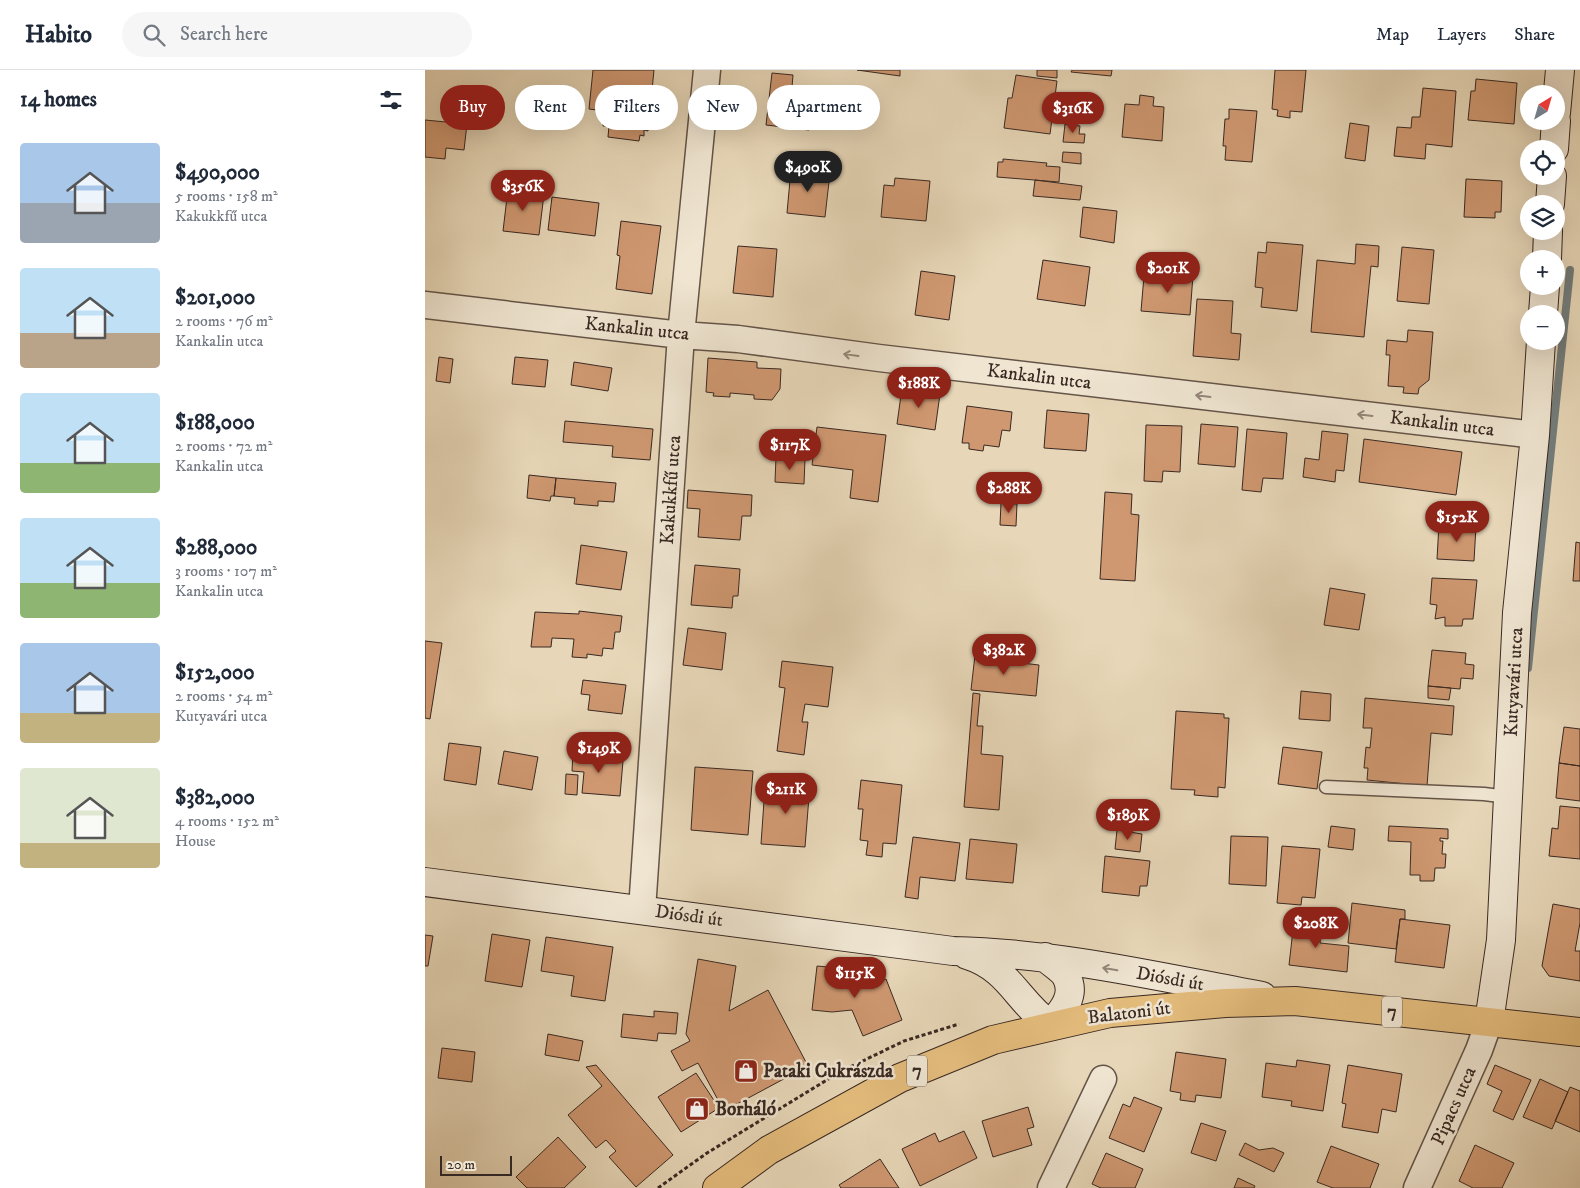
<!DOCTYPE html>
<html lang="en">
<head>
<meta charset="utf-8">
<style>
  body { margin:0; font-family:"IM FELL DW Pica",serif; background:#f6f6f7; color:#1f2937; height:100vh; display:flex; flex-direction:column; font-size:19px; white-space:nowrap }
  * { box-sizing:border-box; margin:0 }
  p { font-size:16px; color:#747a83 }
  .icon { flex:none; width:28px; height:28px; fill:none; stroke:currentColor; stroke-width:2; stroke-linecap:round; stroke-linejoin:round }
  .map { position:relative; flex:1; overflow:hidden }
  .details { display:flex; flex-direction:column; background:#fff; width:425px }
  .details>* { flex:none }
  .banner { position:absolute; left:15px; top:15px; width:475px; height:45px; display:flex; gap:10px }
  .needle { width:32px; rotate:37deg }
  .buttons { position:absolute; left:1095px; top:15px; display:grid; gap:10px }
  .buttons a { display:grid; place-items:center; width:45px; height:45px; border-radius:50%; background:#fff; box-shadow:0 5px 20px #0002; font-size:25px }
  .scale { position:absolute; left:15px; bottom:12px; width:72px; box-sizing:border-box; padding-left:5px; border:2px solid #392923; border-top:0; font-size:14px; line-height:18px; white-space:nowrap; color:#392923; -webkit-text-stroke:4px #efe5d1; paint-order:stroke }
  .price { position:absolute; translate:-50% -42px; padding:0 11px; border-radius:18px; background:#8f2418; color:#fff; font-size:16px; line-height:32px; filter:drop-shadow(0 1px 2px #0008) }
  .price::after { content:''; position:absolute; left:50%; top:30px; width:15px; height:11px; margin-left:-8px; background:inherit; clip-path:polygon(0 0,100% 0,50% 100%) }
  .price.selected { background:#222; color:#fff }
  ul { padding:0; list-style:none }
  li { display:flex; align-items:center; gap:15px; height:125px; padding:0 20px }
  li span { display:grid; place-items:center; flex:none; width:140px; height:100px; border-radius:5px; color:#555 }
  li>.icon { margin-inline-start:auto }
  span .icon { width:60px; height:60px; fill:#fffc; stroke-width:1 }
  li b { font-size:21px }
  h2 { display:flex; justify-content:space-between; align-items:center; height:60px; padding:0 20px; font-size:21px }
  .chip { padding:0 18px; border-radius:22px; background:#fff; box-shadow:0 5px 20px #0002; font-size:18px; line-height:45px }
  .chip.selected { background:#8f2418; color:#fff }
  header { display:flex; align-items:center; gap:30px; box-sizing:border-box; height:70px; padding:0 25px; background:#fff; border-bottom:1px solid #e0e1e3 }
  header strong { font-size:24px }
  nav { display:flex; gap:28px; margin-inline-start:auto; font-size:18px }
  .search { width:350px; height:45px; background:#f6f6f7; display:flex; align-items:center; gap:12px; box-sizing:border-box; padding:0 18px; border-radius:28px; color:#747a83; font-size:19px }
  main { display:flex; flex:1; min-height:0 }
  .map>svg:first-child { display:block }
</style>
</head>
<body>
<header>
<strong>Habito</strong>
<div class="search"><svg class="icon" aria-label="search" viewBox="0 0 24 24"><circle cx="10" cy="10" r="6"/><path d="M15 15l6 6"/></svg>Search here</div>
<nav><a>Map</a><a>Layers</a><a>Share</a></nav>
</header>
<main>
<section class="details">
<h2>14 homes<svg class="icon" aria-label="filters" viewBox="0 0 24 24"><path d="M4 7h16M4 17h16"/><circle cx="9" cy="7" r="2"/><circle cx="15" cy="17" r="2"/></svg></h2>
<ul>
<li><span style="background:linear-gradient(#a9c7e8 60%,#9aa5b1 0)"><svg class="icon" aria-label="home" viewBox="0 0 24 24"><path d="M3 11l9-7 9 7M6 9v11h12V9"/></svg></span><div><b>$490,000</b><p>5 rooms · 158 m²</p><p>Kakukkfű utca</p></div></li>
<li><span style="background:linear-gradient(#bfe0f5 65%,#b9a48a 0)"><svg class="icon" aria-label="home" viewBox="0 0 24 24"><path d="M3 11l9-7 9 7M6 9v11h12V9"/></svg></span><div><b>$201,000</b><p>2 rooms · 76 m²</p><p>Kankalin utca</p></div></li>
<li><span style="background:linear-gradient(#bfe0f5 70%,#8fb573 0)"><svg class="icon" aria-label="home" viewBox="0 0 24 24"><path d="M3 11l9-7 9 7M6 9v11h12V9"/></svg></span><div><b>$188,000</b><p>2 rooms · 72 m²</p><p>Kankalin utca</p></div></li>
<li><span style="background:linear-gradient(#bfe0f5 65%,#8fb573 0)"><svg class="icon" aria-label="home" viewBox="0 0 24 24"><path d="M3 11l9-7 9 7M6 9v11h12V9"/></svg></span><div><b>$288,000</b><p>3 rooms · 107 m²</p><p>Kankalin utca</p></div></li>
<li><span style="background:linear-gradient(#a9c7e8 70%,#c2b280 0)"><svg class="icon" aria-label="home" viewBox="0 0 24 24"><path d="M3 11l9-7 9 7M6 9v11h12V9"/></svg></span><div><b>$152,000</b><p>2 rooms · 54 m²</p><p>Kutyavári utca</p></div></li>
<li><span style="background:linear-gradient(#dfe7d0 75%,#c2b280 0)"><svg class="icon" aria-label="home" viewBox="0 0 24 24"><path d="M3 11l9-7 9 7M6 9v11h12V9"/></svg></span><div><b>$382,000</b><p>4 rooms · 152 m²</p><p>House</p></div></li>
</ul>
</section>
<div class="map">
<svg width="1155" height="1118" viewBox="0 0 1155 1118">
  <rect width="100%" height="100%" fill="#e7d7b8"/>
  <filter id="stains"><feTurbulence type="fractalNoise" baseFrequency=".004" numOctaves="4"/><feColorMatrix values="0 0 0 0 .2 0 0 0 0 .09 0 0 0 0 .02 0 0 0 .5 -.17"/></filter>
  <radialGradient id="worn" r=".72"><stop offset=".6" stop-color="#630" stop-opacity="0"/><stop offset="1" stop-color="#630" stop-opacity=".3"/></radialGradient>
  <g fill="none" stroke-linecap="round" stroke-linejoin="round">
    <path stroke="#747e7d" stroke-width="8" d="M 1103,598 L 1145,200"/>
  </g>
  <path fill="#cf9871" stroke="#392923" d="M 168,0 L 229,0 L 223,61 L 219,60 L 219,66 L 215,65 L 214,71 L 183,67 L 184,56 L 178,56 L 179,41 L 164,39 Z
    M 432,0 L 475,0 L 475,6 Z
    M 612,0 L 632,0 L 632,8 L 612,6 Z
    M 647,0 L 687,0 L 686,6 L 646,2 Z
    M 850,0 L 881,0 L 877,42 L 865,41 L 865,48 L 852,46 L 853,40 L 847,39 Z
    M 347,3 L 368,5 L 367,17 L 389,20 L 384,60 L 341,55 Z
    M 591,5 L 632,11 L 625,64 L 579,58 L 583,28 L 587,28 Z
    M 1051,9 L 1092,13 L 1089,54 L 1043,50 L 1046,21 L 1050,21 Z
    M 998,18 L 1031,21 L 1027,77 L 1001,74 L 1000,89 L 969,86 L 972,57 L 986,58 L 987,47 L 995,47 Z
    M 715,25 L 729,27 L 728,36 L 739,37 L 737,71 L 697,67 L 700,34 L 714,35 Z
    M 804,39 L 832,41 L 827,92 L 800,90 L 801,76 L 798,76 L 800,49 L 804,49 Z
    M 0,50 L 42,54 L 39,80 L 21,78 L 20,89 L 0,87 Z
    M 925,53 L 944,56 L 940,91 L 920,88 Z
    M 640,54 L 655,56 L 654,64 L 660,64 L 659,73 L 638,72 Z
    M 638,82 L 656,83 L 656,94 L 637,92 Z
    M 578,89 L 622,93 L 621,96 L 635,97 L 634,112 L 572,107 L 573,92 L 578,92 Z
    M 366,99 L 405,103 L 400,147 L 362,143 Z
    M 470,108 L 505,111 L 501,151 L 456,147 L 459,115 L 469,116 Z
    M 1041,109 L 1077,111 L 1076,142 L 1070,142 L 1070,148 L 1039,147 Z
    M 610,110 L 657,116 L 655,130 L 608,126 Z
    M 83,119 L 119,124 L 114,165 L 78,161 Z
    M 127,127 L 174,133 L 170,166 L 123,160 Z
    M 658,137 L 692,141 L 689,173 L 655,167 Z
    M 196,151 L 236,156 L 227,224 L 191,219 L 195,186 L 192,185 Z
    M 842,172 L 878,175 L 872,241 L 836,237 L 838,218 L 830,217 L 833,182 L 841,183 Z
    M 931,174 L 954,176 L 953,197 L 946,196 L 939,267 L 886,262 L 892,190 L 930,194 Z
    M 313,176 L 352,179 L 348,227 L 308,223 Z
    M 977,177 L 1009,180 L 1004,234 L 972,231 Z
    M 618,190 L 665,197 L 660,236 L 612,229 Z
    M 496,201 L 530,206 L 524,250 L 490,245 Z
    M 742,203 L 768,205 L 765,245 L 716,241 L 719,206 L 741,208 Z
    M 772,229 L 808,231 L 806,263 L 816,264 L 814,290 L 768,286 Z
    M 983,260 L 1008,262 L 1004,310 L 994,318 L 993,324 L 978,323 L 979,317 L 963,316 L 965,285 L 961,285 L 962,270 L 982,272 Z
    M 14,287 L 28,289 L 25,313 L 11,311 Z
    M 90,287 L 123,290 L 120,317 L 87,314 Z
    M 283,288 L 332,292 L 332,298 L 356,299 L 355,319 L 347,330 L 329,329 L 329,325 L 305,323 L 305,327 L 288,326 L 289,323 L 281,322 Z
    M 149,292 L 187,298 L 183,321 L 146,315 Z
    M 477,318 L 515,324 L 510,360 L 472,354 Z
    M 542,336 L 587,342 L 585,361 L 577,360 L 574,377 L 559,375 L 558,381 L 544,379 L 544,373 L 537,373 Z
    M 622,340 L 664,344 L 661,381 L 619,378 Z
    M 140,351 L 228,359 L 225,390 L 187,387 L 188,376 L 138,372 Z
    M 776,354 L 813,357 L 810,397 L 773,394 Z
    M 721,355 L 757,356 L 755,402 L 738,401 L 737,412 L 719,411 Z
    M 392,357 L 461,365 L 453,432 L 425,428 L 428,400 L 387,395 Z
    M 822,359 L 862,363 L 858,409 L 838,408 L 836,422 L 817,420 Z
    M 897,361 L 923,364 L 919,401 L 911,400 L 910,412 L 878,407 L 880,388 L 894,390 Z
    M 939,369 L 1037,382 L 1031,425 L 934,412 Z
    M 351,387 L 380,389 L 379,414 L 350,412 Z
    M 104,405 L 131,408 L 129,426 L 126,426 L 125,431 L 102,428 Z
    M 131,408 L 191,413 L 189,432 L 173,431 L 173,436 L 149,434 L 150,428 L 129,426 Z
    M 263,420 L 327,425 L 326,446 L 317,446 L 315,470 L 273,467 L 275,439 L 262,438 Z
    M 680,422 L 707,424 L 706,444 L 714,445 L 710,511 L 675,509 Z
    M 576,433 L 592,434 L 591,456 L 575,455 Z
    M 1014,454 L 1051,456 L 1049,491 L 1012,489 Z
    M 1151,472 L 1155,473 L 1155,511 L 1148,511 Z
    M 156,475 L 202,482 L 196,520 L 151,514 Z
    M 270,495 L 315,499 L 313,526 L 308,526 L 307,538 L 266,535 Z
    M 1007,508 L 1052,510 L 1048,549 L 1038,549 L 1037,556 L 1020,556 L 1020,547 L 1010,549 L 1012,535 L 1005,534 Z
    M 905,518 L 940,524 L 934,560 L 899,555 Z
    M 154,541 L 197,546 L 195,562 L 190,562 L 188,579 L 178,578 L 177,586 L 162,584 L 162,588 L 147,587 L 149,569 L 127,568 L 126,577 L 106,577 L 110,542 L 154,544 Z
    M 263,558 L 301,563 L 297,600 L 258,595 Z
    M 0,571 L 17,573 L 5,649 L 0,648 Z
    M 1007,580 L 1041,583 L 1040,594 L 1049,595 L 1048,609 L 1036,608 L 1035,619 L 1003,616 Z
    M 550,585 L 588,589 L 588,592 L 614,595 L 611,626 L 546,620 Z
    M 357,591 L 408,597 L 403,637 L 380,634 L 377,652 L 383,652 L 379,685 L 352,681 L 360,618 L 354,617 Z
    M 158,610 L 201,615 L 197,644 L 163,640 L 165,625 L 156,624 Z
    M 1003,616 L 1026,618 L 1024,630 L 1003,628 Z
    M 876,621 L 906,624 L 905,651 L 874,649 Z
    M 548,623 L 555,624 L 552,656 L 558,656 L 556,684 L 578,686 L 574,740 L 539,737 Z
    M 940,628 L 1029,636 L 1027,665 L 1006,663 L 1002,716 L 942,710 L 943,698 L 939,698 L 941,677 L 945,678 L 947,658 L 938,658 Z
    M 751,641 L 799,644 L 799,648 L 804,648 L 800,718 L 793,717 L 793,727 L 769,725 L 770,720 L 746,719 Z
    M 1139,657 L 1155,659 L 1155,696 L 1134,693 Z
    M 24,673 L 56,677 L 51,715 L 19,710 Z
    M 858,677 L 897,682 L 892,719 L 853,714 Z
    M 79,681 L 113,687 L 107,720 L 73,714 Z
    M 148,682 L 167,684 L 167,689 L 198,691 L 195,726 L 157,723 L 159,702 L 147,701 Z
    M 1134,693 L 1155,696 L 1155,731 L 1131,728 Z
    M 270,697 L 328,701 L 323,765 L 266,760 Z
    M 141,704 L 153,705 L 152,725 L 140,724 Z
    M 436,710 L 477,715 L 471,774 L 458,773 L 457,787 L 441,785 L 443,771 L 435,770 L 438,739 L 433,739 Z
    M 352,712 L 385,714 L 380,777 L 336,774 L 340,717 L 351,718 Z
    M 1135,736 L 1155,738 L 1155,789 L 1124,786 L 1127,758 L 1133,759 Z
    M 906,756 L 930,759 L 928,780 L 903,777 Z
    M 964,756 L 1023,759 L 1023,769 L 1015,768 L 1015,771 L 1018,771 L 1017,784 L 1021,784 L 1020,798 L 1010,798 L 1009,811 L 995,811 L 995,805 L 985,805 L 986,772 L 963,771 Z
    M 692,760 L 717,764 L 715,782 L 690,779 Z
    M 806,766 L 843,767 L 841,816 L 804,814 Z
    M 488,767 L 535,773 L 530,811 L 495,807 L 493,829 L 480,827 Z
    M 545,769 L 592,774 L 588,813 L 541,809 Z
    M 857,776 L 895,779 L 890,828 L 877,827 L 876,835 L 852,833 Z
    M 680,786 L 725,791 L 722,816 L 715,816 L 714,826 L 677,822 Z
    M 927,833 L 980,840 L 980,849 L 975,849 L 971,879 L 923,873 Z
    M 1128,834 L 1155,839 L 1155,853 L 1150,881 L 1155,881 L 1155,911 L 1124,906 L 1117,896 Z
    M 975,849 L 1025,855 L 1019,898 L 970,892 Z
    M 869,851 L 897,854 L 895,873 L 924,876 L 922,902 L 864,895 Z
    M 67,864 L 105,870 L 97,917 L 60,911 Z
    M 0,865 L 8,866 L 3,896 L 0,896 Z
    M 121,867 L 188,877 L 180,931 L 146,926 L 149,906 L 116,901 Z
    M 273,889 L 311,896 L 304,941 L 343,920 L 383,996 L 299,1041 L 273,993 L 257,1001 L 246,981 L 265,971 L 261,964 Z
    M 392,896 L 424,899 L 429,910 L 438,907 L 442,917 L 461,909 L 477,950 L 438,966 L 427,940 L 407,942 L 387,940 Z
    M 229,941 L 253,943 L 251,964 L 233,963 L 232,971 L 196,967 L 198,944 L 229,947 Z
    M 123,964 L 158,971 L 154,991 L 120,985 Z
    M 17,978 L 50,982 L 47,1012 L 13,1008 Z
    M 751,982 L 801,989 L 796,1028 L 771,1025 L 770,1032 L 755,1030 L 756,1023 L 745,1021 Z
    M 872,990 L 905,995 L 898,1041 L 866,1036 L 867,1031 L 837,1027 L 841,993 L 871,997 Z
    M 171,995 L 248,1085 L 211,1117 L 184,1087 L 191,1081 L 181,1070 L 171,1078 L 143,1045 L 177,1016 L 161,997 Z
    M 923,995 L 977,1004 L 971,1042 L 957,1039 L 953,1063 L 917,1057 L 921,1034 L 917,1033 Z
    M 1070,995 L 1106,1010 L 1088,1050 L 1068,1041 L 1077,1021 L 1062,1014 Z
    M 271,1003 L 294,1038 L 256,1062 L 233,1027 Z
    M 1115,1009 L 1143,1022 L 1127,1059 L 1098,1047 Z
    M 1145,1017 L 1155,1021 L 1155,1062 L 1130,1051 Z
    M 709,1027 L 737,1038 L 719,1082 L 684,1068 L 698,1034 L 705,1037 Z
    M 603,1037 L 609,1057 L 602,1059 L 607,1075 L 568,1087 L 557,1051 Z
    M 776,1053 L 801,1061 L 791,1091 L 766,1083 Z
    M 539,1061 L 552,1088 L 495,1116 L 477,1079 L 510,1063 L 514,1072 Z
    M 133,1067 L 161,1097 L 139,1118 L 102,1118 L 91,1107 Z
    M 820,1073 L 834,1080 L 848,1078 L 859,1083 L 849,1102 L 814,1085 Z
    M 1050,1075 L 1089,1093 L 1077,1118 L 1048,1118 L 1034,1111 Z
    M 906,1076 L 954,1094 L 945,1118 L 908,1118 L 892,1112 Z
    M 681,1083 L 718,1099 L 710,1118 L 676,1118 L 667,1114 Z
    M 455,1089 L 474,1118 L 416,1118 L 414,1115 Z
    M 813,1108 L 830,1116 L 829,1118 L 809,1118 Z"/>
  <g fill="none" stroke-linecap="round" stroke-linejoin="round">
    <defs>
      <path id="lane" d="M 901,717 L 1059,724 L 1083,727"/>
      <path id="street" d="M 0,235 L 256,265 L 313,269 L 454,288 L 1110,365
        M 217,840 L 256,265 L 282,0
        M 626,1118 L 678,1009
        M 992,1118 L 1054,980 L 1064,952"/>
      <path id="secondary" d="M 1131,43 L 1135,0
        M 1129,79 L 1131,51
        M 1125,134 L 1127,106
        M 1122,189 L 1123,161
        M 1118,244 L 1120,216
        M 0,812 L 528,881 C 632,883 735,907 837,926
        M 542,885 C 584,898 592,931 625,955 C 637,942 652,925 641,906 C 637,899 626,893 620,887
        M 1064,952 L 1076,870 L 1092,543 L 1110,365 L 1116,271"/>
      <path id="primary" d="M 292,1118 L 344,1080 L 475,1008 L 568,970 L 685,943 L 800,933 L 870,931 L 1155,962"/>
    </defs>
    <use href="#lane" stroke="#645448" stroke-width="15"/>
    <use href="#street" stroke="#645448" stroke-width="29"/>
    <use href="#secondary" stroke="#392923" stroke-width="30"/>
    <use href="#primary" stroke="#392923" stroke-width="30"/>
    <path stroke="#392923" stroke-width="3" stroke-dasharray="4 2.5" stroke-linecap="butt" d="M 233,1118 L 282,1083 L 415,1002 L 479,971 L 534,954"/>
    <use href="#lane" stroke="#efe5d1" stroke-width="12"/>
    <use href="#street" stroke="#efe5d1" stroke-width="26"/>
    <use href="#secondary" stroke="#efe5d1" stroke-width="28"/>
    <use href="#primary" stroke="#e4bc7c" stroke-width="28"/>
  </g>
  <defs><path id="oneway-shaft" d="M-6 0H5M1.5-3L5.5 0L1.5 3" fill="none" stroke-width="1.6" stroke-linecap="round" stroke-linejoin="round" transform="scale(1.25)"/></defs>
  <g stroke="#94877a">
    <use href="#oneway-shaft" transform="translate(426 285) rotate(-172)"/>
    <use href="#oneway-shaft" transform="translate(778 326) rotate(-173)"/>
    <use href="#oneway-shaft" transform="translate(940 345) rotate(-173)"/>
    <use href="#oneway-shaft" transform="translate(685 899) rotate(-170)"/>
  </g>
  <defs>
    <symbol id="shop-square" viewBox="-11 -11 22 22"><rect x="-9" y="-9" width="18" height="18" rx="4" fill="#8f2418" stroke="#efe5d1"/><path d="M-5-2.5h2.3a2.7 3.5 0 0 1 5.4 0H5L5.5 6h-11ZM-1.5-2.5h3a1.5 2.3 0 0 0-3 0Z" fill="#fff"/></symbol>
  </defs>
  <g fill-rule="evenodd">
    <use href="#shop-square" x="307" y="987" width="28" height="28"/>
    <use href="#shop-square" x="258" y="1025" width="28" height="28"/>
  </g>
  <g text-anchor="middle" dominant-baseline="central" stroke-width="5" stroke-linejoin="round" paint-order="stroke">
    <g fill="#efe5d1" stroke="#706157" stroke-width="1">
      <rect x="957" y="926.5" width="20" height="31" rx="4"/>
      <rect x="482" y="985.5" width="20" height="31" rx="4"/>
    </g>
    <g font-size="18" font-weight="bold" fill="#392923">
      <text x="967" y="942">7</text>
      <text x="492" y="1001">7</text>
    </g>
    <g font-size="19" fill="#392923" stroke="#efe5d1">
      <text transform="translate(212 259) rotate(6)">Kankalin utca</text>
      <text transform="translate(614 307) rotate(7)">Kankalin utca</text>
      <text transform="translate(1017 354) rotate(7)">Kankalin utca</text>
      <text transform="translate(246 420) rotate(-86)">Kakukkfű utca</text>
      <text transform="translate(1089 612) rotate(-87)">Kutyavári utca</text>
      <text transform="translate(264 846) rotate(8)">Diósdi út</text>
      <text transform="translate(745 909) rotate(10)">Diósdi út</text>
      <text transform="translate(704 943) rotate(-7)">Balatoni út</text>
      <text transform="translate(1029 1036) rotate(-66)">Pipacs utca</text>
    </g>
    <g font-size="19" font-weight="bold" fill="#392923" stroke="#efe5d1" text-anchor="start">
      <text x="338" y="1001">Pataki Cukrászda</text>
      <text x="290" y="1039">Borháló</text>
    </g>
  </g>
  <rect width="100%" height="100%" filter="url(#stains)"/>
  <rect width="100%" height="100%" fill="url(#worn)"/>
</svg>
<div class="buttons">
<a><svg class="needle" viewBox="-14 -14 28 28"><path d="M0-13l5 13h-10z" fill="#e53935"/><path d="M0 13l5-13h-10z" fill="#747a83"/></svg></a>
<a><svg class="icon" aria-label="locate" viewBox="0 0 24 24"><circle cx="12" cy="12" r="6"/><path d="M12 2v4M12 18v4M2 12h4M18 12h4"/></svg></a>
<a><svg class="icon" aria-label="layers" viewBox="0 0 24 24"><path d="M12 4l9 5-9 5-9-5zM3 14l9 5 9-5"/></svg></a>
<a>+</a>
<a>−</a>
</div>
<div class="scale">20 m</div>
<b class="price" style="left:648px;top:64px">$316K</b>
<b class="price selected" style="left:383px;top:123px">$490K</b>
<b class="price" style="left:98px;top:142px">$356K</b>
<b class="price" style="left:743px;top:224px">$201K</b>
<b class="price" style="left:494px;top:339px">$188K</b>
<b class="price" style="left:365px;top:401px">$117K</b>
<b class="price" style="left:584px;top:444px">$288K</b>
<b class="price" style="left:1032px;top:473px">$152K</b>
<b class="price" style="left:579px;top:606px">$382K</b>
<b class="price" style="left:174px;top:704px">$149K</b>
<b class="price" style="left:361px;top:745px">$211K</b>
<b class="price" style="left:703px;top:771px">$189K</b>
<b class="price" style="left:891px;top:879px">$208K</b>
<b class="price" style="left:430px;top:929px">$115K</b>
<div class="banner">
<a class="chip selected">Buy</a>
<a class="chip">Rent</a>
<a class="chip">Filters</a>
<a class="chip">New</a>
<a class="chip">Apartment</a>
</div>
</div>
</main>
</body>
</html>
